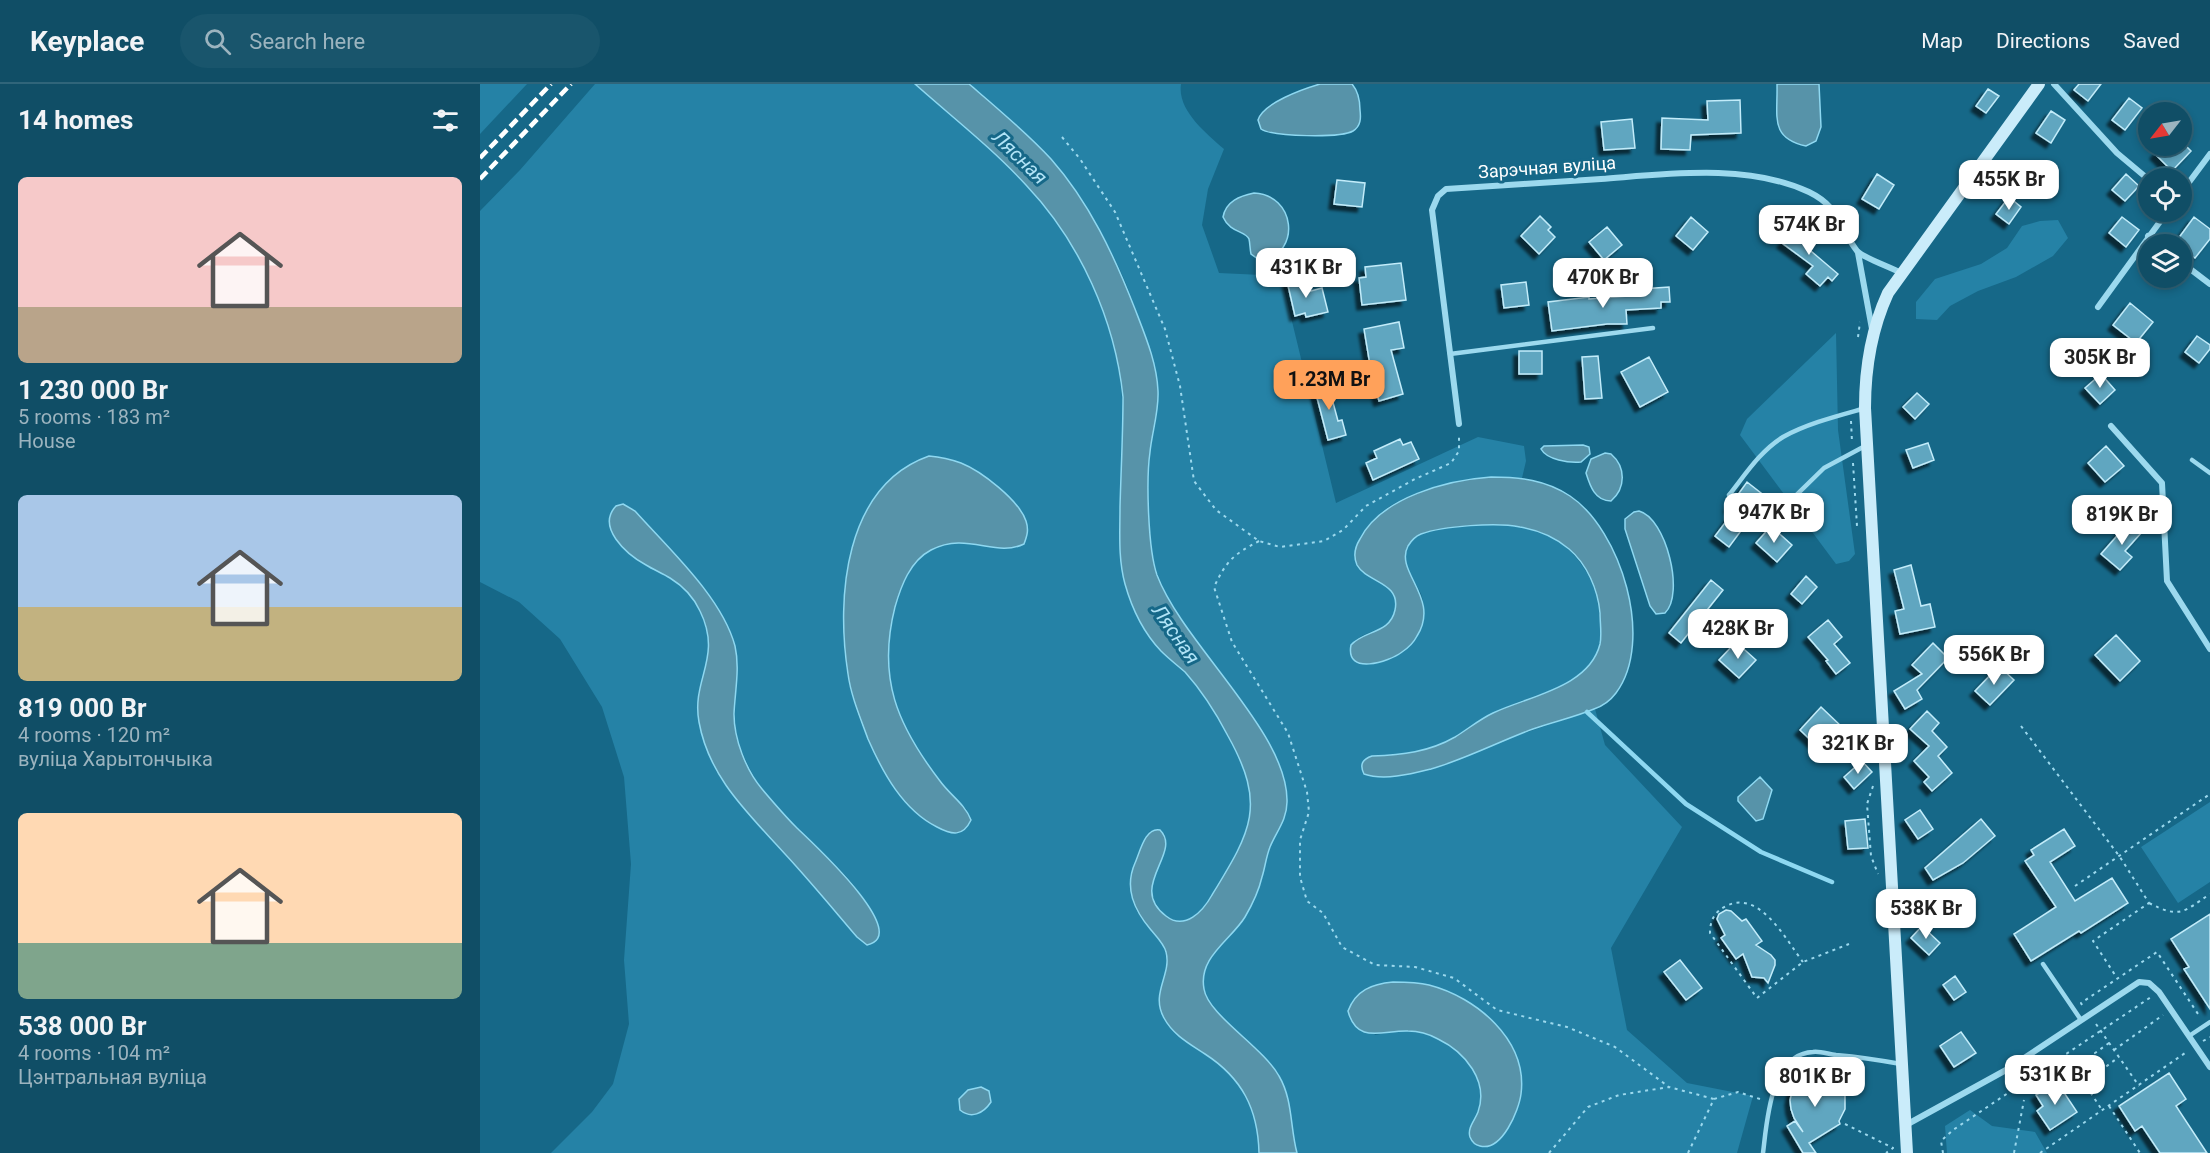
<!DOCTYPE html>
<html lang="en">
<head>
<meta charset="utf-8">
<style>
  body { margin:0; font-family:Roboto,sans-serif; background:#19556c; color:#f1f3f6; height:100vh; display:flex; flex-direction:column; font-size:22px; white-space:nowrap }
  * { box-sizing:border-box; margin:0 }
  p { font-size:20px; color:#9cb4bf }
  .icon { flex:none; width:33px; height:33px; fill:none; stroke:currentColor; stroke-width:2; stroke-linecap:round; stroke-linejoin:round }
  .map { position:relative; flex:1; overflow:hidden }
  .sheet { display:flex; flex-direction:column; background:#104e66; width:480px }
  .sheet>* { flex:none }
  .needle { width:39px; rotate:239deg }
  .tools { position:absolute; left:1658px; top:18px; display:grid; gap:12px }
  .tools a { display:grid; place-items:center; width:54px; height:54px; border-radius:50%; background:#104e66; box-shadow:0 3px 9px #0003,0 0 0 2px #30657a; font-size:30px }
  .price { position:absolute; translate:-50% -51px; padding:0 14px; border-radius:12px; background:#fff; color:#222; font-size:20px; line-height:39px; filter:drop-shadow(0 2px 3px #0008) }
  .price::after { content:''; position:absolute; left:50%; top:36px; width:18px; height:14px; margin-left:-9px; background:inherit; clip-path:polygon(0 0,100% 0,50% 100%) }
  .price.on { background:#ffa15a; color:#111 }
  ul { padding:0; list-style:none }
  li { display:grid; align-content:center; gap:12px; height:318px; padding:0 18px }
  li span { display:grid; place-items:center; height:186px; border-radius:9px; color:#555 }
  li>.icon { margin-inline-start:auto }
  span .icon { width:108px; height:108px; fill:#fffc; stroke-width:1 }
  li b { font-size:26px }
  h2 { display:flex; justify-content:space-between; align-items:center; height:72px; padding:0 18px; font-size:26px }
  header { display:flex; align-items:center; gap:36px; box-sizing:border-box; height:84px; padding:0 30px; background:#104e66; border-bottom:2px solid #30657a }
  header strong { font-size:28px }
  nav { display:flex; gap:33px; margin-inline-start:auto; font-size:21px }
  .search { width:420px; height:54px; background:#19556c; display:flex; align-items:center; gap:15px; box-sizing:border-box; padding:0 21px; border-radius:33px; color:#9cb4bf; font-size:22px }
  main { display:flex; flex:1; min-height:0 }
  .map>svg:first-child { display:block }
</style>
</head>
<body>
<header>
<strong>Keyplace</strong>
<div class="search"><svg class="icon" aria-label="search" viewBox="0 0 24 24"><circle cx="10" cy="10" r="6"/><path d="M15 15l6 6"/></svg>Search here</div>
<nav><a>Map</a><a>Directions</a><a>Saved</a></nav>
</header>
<main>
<section class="sheet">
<h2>14 homes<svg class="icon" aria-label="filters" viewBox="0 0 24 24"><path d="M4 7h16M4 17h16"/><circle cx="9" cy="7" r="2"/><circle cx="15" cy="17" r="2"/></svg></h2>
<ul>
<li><span style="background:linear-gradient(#f6c9c9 70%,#b9a48a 0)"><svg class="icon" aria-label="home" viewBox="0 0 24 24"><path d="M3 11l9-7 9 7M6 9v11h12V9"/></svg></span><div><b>1 230 000 Br</b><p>5 rooms · 183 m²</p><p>House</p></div></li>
<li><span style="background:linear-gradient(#a9c7e8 60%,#c2b280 0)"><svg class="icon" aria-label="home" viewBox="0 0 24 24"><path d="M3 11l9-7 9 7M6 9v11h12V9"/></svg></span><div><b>819 000 Br</b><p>4 rooms · 120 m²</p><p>вуліца Харытончыка</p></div></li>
<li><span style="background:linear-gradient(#ffd9b3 70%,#7fa58c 0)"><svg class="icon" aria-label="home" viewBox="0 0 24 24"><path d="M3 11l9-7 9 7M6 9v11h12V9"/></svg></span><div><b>538 000 Br</b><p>4 rooms · 104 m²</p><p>Цэнтральная вуліца</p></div></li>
</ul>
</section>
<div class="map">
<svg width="1730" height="1069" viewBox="0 0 1730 1069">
  <defs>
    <filter id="shadow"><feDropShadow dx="-5" dy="5" stdDeviation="1.5" flood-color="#0009"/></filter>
  </defs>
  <rect width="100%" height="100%" fill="#166888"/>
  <path fill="#2582a6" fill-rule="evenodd" d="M 0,0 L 47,0 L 0,50 Z
    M 115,0 L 435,0 C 473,33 514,65 548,102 C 604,165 642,250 643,334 C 644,396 631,458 651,518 C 662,551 684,566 706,590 C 724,609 736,630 749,653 C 787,724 770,749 731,813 C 722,828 706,845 688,833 C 683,830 680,826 677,821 C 659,793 694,775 684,749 L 670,747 C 653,773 641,808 662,835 C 676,855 691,861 685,888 L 724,969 L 751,991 L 765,1009 L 773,1025 L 778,1043 L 779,1069 L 71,1069 L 112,1028 L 133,1000 L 149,940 L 144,876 L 151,780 L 144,693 L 122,623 L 80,555 L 39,518 L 0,498 L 0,127 L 40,86 ZM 501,391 C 522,408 557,429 544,460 C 514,474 480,444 447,468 C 429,481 421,501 416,522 C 393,607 428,668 487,726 L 415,704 C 398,678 383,648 374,618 C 358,565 359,488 381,437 C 387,422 396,411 406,399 ZM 155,427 C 189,465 241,511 254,561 C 260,583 255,607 255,629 C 254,654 266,680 279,701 C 312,752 373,781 396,838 L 347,817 L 266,728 L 246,702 L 236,687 L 218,610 L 229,572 L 230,557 L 220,526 L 212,513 L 201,502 L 191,494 L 165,481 L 142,462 Z
    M 489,0 L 701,0 C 697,26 726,49 744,65 L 728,105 L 722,141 L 739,189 L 801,192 L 856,419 L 998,353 L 1044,362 L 1046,377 L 1042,394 C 997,390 917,403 888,442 C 882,450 879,462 874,472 C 876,478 878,483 883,488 C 897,500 923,503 914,529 C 907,551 874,545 870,567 L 944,533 C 944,525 944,518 941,510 C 936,497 922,484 926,469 C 927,462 933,455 939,451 C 962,440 1031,438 1056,446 C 1091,458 1116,491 1119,528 C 1120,538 1122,549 1120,559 C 1112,599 1062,608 1031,621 C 1000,634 974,657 942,667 C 926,672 909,671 892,672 L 889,691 L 921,691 L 1115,625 L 1125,661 L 1202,743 L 1131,864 L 1147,946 L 1207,999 L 1273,1012 L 1257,1069 L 817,1069 C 810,1043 813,1016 799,992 C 783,963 728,931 724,905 C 718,873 750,856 765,833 C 772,821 779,806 782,794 C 785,784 786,773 790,764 C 796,747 808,730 807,712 C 807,696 799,679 792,665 C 760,604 702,556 678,491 C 668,465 666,396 670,369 C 671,355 677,340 677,326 C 678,311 672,293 669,278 C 655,198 612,122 558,62 C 537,40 512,20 489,0 ZM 913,898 C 948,898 975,909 1004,929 L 1003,1063 L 990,1044 C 995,1036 999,1028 1000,1018 C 1004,986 974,958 946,949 C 929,944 911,948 895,951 L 871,919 L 886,904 Z
    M 1578,136 L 1588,154 L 1573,172 L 1536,193 L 1498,207 L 1470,222 L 1457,236 L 1436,235 L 1436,218 L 1455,195 L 1501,180 L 1527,164 L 1542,142 L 1560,137 Z
    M 1356,249 L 1358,346 L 1375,470 L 1369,477 L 1356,480 L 1260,351 L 1267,335 Z
    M 1730,718 L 1730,798 L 1698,819 L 1661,763 Z
    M 1490,1026 L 1512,1042 L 1555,1048 L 1567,1069 L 1467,1069 L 1465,1042 Z"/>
  <path fill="#5793a9" stroke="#8ed8f1" stroke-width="1.5" d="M 435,0 L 489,0 C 517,24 546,48 571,75 C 609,118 634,171 655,225 C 665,251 677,279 678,307 C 679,328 672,348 670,368 C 666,396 668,465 677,491 C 703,560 809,649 807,718 C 807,736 796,748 790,763 C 786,773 785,784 782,793 C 779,806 772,821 765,833 C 751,856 718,873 724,905 C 728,931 783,963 799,992 C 813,1016 810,1043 817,1069 L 779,1069 C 778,1025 762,994 725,970 C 710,960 693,951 684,934 C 670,909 692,891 686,868 C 684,860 676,852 671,846 C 654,826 644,804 655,779 C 660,768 665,743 680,746 C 703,769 647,802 686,832 C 705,847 723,827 732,811 C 771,747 787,722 748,652 C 736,629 723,608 705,588 C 697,581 689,575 681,567 C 663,548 652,525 645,500 C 638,475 640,448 640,423 C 641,386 643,350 643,313 C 635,236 600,158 546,101 C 512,64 472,33 435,0 Z
    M 840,0 L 872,0 C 878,7 880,17 880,26 C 881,34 881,42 873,47 C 861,54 793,53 781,45 L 778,36 C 783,19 823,5 840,0 Z
    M 1297,0 L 1339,0 L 1341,43 L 1336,57 L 1326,62 C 1289,54 1298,32 1297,0 Z
    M 774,109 C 815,111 822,167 782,178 L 771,170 C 770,166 770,159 769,155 C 766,147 750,149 743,133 C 746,117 760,112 774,109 Z
    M 1103,361 L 1109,363 L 1110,370 L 1101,378 C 1089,379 1067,376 1061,365 L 1064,362 Z
    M 1125,369 L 1131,370 C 1146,383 1146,404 1131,417 C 1115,417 1110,402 1106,389 L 1111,375 Z
    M 449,372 C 460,373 470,375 481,379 C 501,387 539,416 546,437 C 549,446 547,452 544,460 C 515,474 487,447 451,466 C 430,477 421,502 415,523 C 397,594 417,641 460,697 C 470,711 485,720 491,736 C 483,753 472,751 457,743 C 423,726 403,689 388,655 C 380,633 371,612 368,590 C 356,514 364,402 449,372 Z
    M 1011,393 C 1040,393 1066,396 1090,412 C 1141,446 1175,557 1136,609 C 1130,617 1123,622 1114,625 C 1095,633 1073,638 1053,645 C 1020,657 986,675 951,685 C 931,690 904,697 884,690 C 879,680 883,675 892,672 C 922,671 949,668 975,653 C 988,645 1000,635 1013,629 C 1048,612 1109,604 1120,560 C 1122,551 1120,539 1120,529 C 1118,506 1107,480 1089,465 C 1075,453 1058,446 1040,443 C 1017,438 963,442 941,450 C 936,452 931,457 928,462 C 914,488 961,514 937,552 C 934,558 928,564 922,568 C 909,578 865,592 871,561 C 884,546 910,550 915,526 C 921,498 887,499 877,481 C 873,472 875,463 880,455 C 901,413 968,396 1011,393 Z
    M 143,420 L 155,427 C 188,464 242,513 255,562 C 260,584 255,607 254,630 C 254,655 266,686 282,705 C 293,718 304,731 316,743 C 327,754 435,851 387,861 L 377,853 C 353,825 330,797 305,770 C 269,730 229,694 219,638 C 211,595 243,574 220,527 C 214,514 203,502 190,494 C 182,489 174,486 166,481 C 146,470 116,443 136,422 Z
    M 1159,427 C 1186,434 1205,510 1185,529 L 1176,530 L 1170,522 L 1145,445 L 1145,435 L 1154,428 Z
    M 1280,693 L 1292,706 L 1283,735 L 1276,737 L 1258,717 L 1258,713 Z
    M 913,898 C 925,898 937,898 949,901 C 996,913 1048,956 1041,1010 C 1039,1026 1022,1068 1000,1062 C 995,1061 992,1058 990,1053 C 987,1044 995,1036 998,1028 C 1009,997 985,968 958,955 C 949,950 939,947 928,947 C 903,946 877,961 868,927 C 876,906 892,900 913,898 Z
    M 501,1003 L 509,1007 L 511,1018 C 503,1030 491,1035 480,1026 L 479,1015 L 488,1006 Z"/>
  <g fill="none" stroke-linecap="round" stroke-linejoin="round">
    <path stroke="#8ed8f1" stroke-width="4.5" d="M 1107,628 L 1206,720 L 1281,768 L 1352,798"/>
  </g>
  <path fill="#61a6c0" stroke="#c2ecfa" stroke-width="1.5" filter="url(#shadow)" d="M 1599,0 L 1621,0 L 1608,17 L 1594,6 Z
    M 1508,5 L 1519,12 L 1506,29 L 1496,22 Z
    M 1649,14 L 1662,24 L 1645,46 L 1632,36 Z
    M 1260,16 L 1261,49 L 1211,51 L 1210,66 L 1181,65 L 1182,34 L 1228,36 L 1227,17 Z
    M 1571,27 L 1585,36 L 1571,59 L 1556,49 Z
    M 1152,35 L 1155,64 L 1124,66 L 1121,38 Z
    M 1683,62 L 1706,62 L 1711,67 L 1692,87 L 1675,70 Z
    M 1397,90 L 1414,101 L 1399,125 L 1382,115 Z
    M 1646,90 L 1659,102 L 1645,117 L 1632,106 Z
    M 857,96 L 885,99 L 882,123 L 854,120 Z
    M 1529,113 L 1541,123 L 1529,140 L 1516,130 Z
    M 1060,132 L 1071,143 L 1068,146 L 1075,153 L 1059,170 L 1041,152 Z
    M 1211,133 L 1228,148 L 1213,166 L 1196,152 Z
    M 1642,133 L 1659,146 L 1646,163 L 1629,149 Z
    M 1714,133 L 1730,145 L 1730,155 L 1715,174 L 1701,164 L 1701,160 L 1695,159 Z
    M 1316,141 L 1332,153 L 1325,162 L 1358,190 L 1352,197 L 1348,193 L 1340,202 L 1326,190 L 1333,182 L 1302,159 Z
    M 1127,143 L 1142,161 L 1124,176 L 1109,158 Z
    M 921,179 L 926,216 L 882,221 L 879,194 L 886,193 L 885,183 Z
    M 824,193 L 827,208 L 842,204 L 848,228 L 826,233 L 825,229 L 815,232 L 807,197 Z
    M 1046,198 L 1049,221 L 1024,224 L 1021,201 Z
    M 1189,203 L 1190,218 L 1181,218 L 1181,224 L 1146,226 L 1147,240 L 1127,240 L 1072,247 L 1068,218 L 1109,213 L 1109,215 L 1161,211 L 1161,205 Z
    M 1650,219 L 1673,238 L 1656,259 L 1633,241 Z
    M 919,238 L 924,264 L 911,266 L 923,310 L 899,317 L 891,287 L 884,245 Z
    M 1717,252 L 1730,261 L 1730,265 L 1719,279 L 1705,268 Z
    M 1039,267 L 1062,267 L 1062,290 L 1039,290 Z
    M 1118,272 L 1122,314 L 1105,315 L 1102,273 Z
    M 1169,273 L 1188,308 L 1160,323 L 1141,288 Z
    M 1621,290 L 1635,306 L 1620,320 L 1605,304 Z
    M 852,297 L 855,310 L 851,311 L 858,337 L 862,336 L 866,351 L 848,356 L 834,302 Z
    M 1437,309 L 1449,320 L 1435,335 L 1423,323 Z
    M 920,355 L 923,361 L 931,358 L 939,375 L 893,396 L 886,379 L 897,374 L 894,367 Z
    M 1448,359 L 1454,376 L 1433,384 L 1426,366 Z
    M 1626,362 L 1644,382 L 1625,398 L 1608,379 Z
    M 1267,398 L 1286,413 L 1249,463 L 1235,452 L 1254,427 L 1249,423 Z
    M 1650,437 L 1662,448 L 1645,467 L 1652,473 L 1640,486 L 1621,470 Z
    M 1291,442 L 1312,461 L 1297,478 L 1276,459 Z
    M 1431,481 L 1441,522 L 1450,520 L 1455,543 L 1420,550 L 1415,527 L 1424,525 L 1414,486 Z
    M 1326,492 L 1337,503 L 1322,520 L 1311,510 Z
    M 1231,496 L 1243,506 L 1201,559 L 1189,549 Z
    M 1348,536 L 1362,553 L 1354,560 L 1370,579 L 1356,590 L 1346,577 L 1348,576 L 1328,553 Z
    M 1636,551 L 1660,577 L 1640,597 L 1615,571 Z
    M 1256,558 L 1276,576 L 1259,594 L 1239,576 Z
    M 1453,559 L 1468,574 L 1437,606 L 1442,615 L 1425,625 L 1414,607 L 1442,590 L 1432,581 Z
    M 1519,582 L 1534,596 L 1510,621 L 1495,607 Z
    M 1341,623 L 1362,643 L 1341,666 L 1320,646 Z
    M 1447,627 L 1459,639 L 1452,647 L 1467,663 L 1458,672 L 1472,689 L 1452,707 L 1444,698 L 1449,693 L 1434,677 L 1449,662 L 1430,645 Z
    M 1382,677 L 1392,688 L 1374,705 L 1364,693 Z
    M 1440,726 L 1453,745 L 1438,755 L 1425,736 Z
    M 1385,735 L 1388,764 L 1368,765 L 1365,737 Z
    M 1501,735 L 1515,752 L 1483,779 L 1453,796 L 1445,784 Z
    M 1584,745 L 1595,762 L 1570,778 L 1595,817 L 1632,794 L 1648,819 L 1601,849 L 1599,847 L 1551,877 L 1534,850 L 1576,823 L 1545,777 L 1554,771 L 1551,766 Z
    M 1246,826 L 1251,827 L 1262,837 L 1266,835 L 1282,857 L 1276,861 L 1291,871 L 1295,876 L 1295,881 L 1288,899 L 1284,894 L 1272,893 L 1263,870 L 1256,875 L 1241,854 L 1245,851 L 1237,835 L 1239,830 Z
    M 1730,830 L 1730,925 L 1704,885 L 1709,883 L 1691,855 Z
    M 1442,842 L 1460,859 L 1449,871 L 1431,854 Z
    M 1200,876 L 1222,904 L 1206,916 L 1184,888 Z
    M 1475,892 L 1486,908 L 1474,916 L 1463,901 Z
    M 1481,948 L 1496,969 L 1474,983 L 1460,962 Z
    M 1338,987 L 1352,987 L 1351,997 L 1358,1002 L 1365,1012 L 1365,1025 L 1359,1037 L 1360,1040 L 1329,1059 L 1336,1069 L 1323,1069 L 1307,1042 L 1315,1037 L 1323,1048 L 1314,1034 L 1311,1025 L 1310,1016 L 1313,1004 L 1321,995 L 1330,989 Z
    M 1689,989 L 1706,1015 L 1696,1022 L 1727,1069 L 1680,1069 L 1662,1042 L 1655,1047 L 1639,1022 Z
    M 1577,998 L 1597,1028 L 1570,1046 L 1557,1027 L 1563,1022 L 1556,1011 Z"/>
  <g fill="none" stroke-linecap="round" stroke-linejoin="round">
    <path stroke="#9cd9ee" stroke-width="2" stroke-dasharray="3 4.5" stroke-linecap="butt" d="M 582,53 L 600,75 L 635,128 L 685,245 L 700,302 L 714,397 L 736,426 L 779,457 L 800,463 L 844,457 L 863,446 L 886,422 L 935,395 L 971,379 L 979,367 L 979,351
      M 1378,253 L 1380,238
      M 1371,337 L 1372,358
      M 1373,379 L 1377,442
      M 779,457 C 753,471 747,476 734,503 L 752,558 L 808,649 L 827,708 L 829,728 L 820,756 L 820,793 L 827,817 L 843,829 L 862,863 L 895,881 L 935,883 L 974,894 L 1017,926 L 1087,943 L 1135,963 L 1189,1003
      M 1541,642 L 1640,773 L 1669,819 L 1613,857 L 1637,894
      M 1393,702 L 1387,720 L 1391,772 L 1398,790
      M 1595,802 L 1730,710
      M 1669,819 C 1700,835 1703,828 1730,810
      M 1323,878 C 1306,856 1280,805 1246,822 C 1234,828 1230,837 1230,849 L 1277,914 L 1323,878 L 1369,860
      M 1602,921 L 1601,919 L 1677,868 L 1720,933
      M 1616,940 L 1659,1002
      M 1723,957 L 1730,953
      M 1629,959 L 1615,969 L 1624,984 L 1639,973
      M 1634,966 L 1683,931
      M 1586,971 L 1622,1026
      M 1565,986 L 1570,994 L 1609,1007
      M 1599,990 L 1619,976
      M 1629,1022 L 1660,1069
      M 1365,1040 L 1413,1064 L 1406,1069
      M 1069,1069 L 1108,1023 L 1139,1011 L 1189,1003 L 1234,1015
      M 1208,1069 L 1234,1015 L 1258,1008 L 1283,1016
      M 1463,1069 L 1461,1057 L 1473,1046 L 1671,913
      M 1534,1069 L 1544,1016
      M 1560,1069 L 1708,967"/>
    <path stroke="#9cd9ee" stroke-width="4.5" d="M 970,270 L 1173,244
      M 1712,376 L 1730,389
      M 1249,411 C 1265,391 1280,367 1303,353 C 1326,340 1357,332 1382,325
      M 1297,430 L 1344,384 L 1385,362
      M 1563,880 L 1601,936
      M 1709,952 L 1730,938
      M 1283,1069 C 1287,1038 1290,970 1333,968 C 1340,967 1348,970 1356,971 C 1378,973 1399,976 1421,980"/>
    <path stroke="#9cd9ee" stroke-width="6" d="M 1574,0 L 1637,69 L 1668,95
      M 1701,109 L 1730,70
      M 1668,152 L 1679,160
      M 1378,169 L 1392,245
      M 1701,178 L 1730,200
      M 1618,223 L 1687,128
      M 979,340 L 952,126 L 958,112 L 966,105 C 1018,102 1069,98 1121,95 C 1187,90 1267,79 1329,108 C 1360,123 1358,142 1377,167 C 1383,174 1411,183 1421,189
      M 1631,342 L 1682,399 L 1687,497 L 1730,565
      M 1426,1041 L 1526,986 L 1659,898 L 1669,899 L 1679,908 L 1730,983"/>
    <path stroke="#caecfa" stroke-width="12" d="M 1427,1069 L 1385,324 C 1385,284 1391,246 1408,209 L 1559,0"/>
    <path stroke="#fff" stroke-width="4.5" stroke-dasharray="10 4.5" stroke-linecap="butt" d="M 0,74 L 71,0
      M 0,95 L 91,0"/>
  </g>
  <g text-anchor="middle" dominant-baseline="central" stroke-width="6" stroke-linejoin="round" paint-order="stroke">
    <g font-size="18" fill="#fff" stroke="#166888">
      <text transform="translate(1067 83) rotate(-4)">Зарэчная вуліца</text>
    </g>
    <g font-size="20" font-style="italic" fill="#b1e4f7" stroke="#166888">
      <text transform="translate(540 73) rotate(44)">Лясная</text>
      <text transform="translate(696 550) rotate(55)">Лясная</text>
    </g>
  </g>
</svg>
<div class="tools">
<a><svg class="needle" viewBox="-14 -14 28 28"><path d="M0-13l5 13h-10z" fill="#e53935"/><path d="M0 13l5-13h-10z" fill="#9cb4bf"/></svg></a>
<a><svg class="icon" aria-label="locate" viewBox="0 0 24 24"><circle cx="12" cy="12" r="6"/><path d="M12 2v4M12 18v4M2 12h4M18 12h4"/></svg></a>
<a><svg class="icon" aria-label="layers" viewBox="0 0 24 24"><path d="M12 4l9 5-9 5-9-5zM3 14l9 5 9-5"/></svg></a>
</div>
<b class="price" style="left:1529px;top:127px">455K Br</b>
<b class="price" style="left:1329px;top:172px">574K Br</b>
<b class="price" style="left:826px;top:215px">431K Br</b>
<b class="price" style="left:1123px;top:225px">470K Br</b>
<b class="price" style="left:1620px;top:305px">305K Br</b>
<b class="price on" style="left:849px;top:327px">1.23M Br</b>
<b class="price" style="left:1294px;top:460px">947K Br</b>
<b class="price" style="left:1642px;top:462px">819K Br</b>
<b class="price" style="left:1258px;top:576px">428K Br</b>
<b class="price" style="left:1514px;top:602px">556K Br</b>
<b class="price" style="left:1378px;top:691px">321K Br</b>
<b class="price" style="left:1446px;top:856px">538K Br</b>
<b class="price" style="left:1575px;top:1022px">531K Br</b>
<b class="price" style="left:1335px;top:1024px">801K Br</b>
</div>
</main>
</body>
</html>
